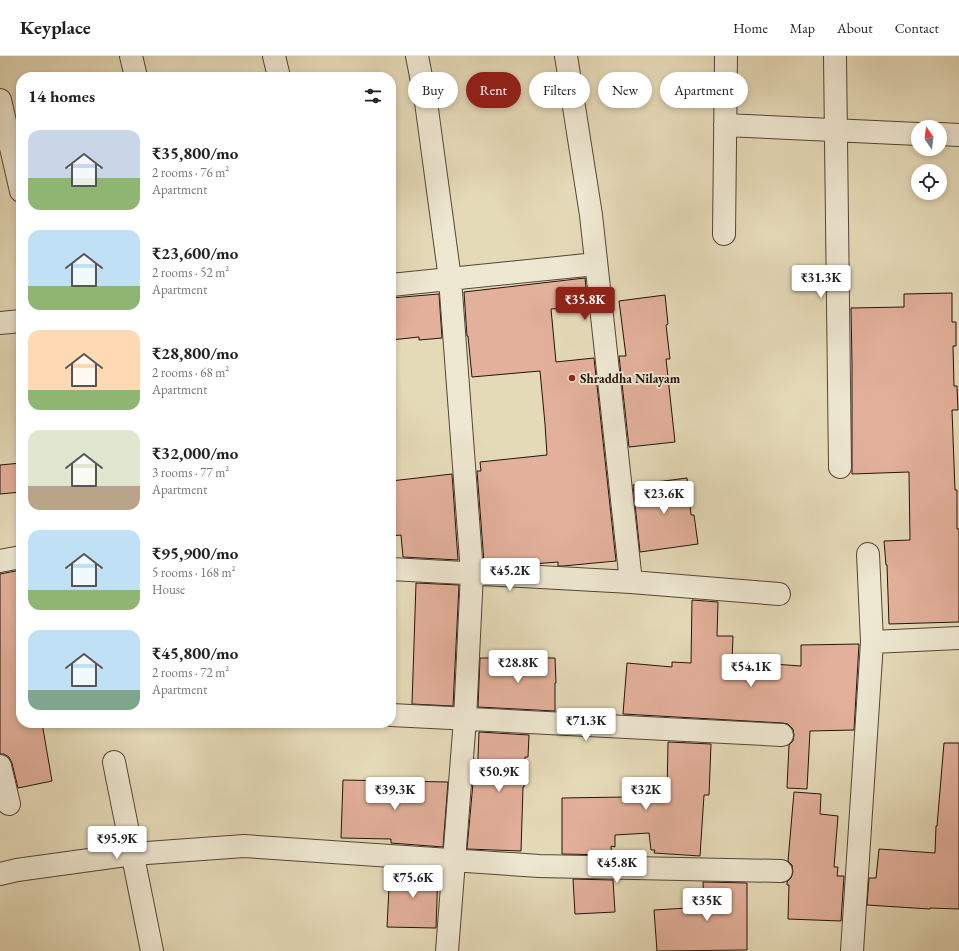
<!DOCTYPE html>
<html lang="en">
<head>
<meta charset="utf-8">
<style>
  body { margin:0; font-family:"EB Garamond",serif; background:#f6f6f6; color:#202124; height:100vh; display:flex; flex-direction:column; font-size:15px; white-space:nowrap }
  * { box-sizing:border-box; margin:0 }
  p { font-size:13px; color:#757577 }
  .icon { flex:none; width:22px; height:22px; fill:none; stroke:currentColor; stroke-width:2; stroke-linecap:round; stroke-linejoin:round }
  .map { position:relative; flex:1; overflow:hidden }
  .panel { position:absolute; left:16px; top:16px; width:380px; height:656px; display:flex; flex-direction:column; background:#fff; border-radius:16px; box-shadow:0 2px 6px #0003 }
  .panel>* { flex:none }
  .guide { position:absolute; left:408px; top:16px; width:380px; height:36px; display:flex; gap:8px }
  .needle { width:26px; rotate:346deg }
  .tools { position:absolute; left:911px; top:64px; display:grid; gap:8px }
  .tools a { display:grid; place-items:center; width:36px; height:36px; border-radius:50%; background:#fff; box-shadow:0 2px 6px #0003; font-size:20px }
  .price { position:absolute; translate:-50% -34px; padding:0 9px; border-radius:4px; background:#fff; color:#222; font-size:13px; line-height:26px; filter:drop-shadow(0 1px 2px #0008) }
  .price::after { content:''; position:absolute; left:50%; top:24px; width:12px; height:9px; margin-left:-6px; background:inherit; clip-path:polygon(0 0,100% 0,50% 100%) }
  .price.current { background:#8f2418; color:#fff }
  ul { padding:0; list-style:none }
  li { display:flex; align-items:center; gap:12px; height:100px; padding:0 12px }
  li span { display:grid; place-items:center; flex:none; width:112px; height:80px; border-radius:12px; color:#555 }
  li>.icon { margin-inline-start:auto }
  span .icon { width:48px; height:48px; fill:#fffc; stroke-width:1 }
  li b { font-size:17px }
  h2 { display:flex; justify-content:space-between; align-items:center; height:48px; padding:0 12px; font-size:17px }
  .chip { padding:0 14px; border-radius:18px; background:#fff; box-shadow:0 2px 6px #0003; font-size:14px; line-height:36px }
  .chip.current { background:#8f2418; color:#fff }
  header { display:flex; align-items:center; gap:24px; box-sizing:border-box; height:56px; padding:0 20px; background:#fff; border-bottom:1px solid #e0e0e0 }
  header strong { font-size:19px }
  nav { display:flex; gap:22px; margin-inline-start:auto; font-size:14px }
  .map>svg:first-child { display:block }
</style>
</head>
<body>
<header>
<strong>Keyplace</strong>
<nav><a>Home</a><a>Map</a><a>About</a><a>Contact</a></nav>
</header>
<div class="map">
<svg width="959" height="895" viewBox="0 0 959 895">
  <rect width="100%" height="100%" fill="#e5dab8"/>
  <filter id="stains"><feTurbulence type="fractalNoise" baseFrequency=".005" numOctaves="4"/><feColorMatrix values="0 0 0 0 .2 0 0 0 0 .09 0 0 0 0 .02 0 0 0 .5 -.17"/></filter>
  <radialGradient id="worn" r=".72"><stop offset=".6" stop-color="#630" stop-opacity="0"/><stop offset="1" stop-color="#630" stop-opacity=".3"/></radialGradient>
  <path fill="#e3b09b" stroke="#23130b" d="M 585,222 L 588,250 L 551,253 L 556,306 L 594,302 L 616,505 L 563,510 L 558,510 L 558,506 L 533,508 L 484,506 L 477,415 L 481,415 L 480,406 L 547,399 L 545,368 L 540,315 L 472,321 L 468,280 L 467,280 L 464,236 Z
    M 952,237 L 952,266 L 956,266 L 956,290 L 953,290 L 954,330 L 957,330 L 958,354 L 952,354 L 955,434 L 957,434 L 957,473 L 959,473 L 959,566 L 889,568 L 887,509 L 886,509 L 884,485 L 910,484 L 909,416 L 852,418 L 852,308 L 851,252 L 904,251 L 904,238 Z
    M 439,238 L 442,282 L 419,284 L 419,281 L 391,284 L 391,242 Z
    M 665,239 L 668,268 L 666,269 L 670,303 L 666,303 L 675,386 L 629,391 L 619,300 L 626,300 L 619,245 Z
    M 21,407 L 21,436 L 0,438 L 0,409 Z
    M 452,418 L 458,504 L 403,501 L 401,479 L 391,480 L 391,425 Z
    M 687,422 L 691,459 L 694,459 L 698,488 L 640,496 L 633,429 Z
    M 21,514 L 21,667 L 42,667 L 52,725 L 18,732 L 12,707 L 9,701 L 4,698 L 0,698 L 0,518 Z
    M 416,527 L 459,529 L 453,650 L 412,648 Z
    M 692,544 L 718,546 L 717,580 L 733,580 L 732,605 L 801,610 L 801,589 L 859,588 L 854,674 L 810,675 L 807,733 L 787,732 L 789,689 L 793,685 L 794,679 L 793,673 L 788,668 L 783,667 L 623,658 L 627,607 L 672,611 L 672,606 L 691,607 Z
    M 480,602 L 555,602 L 556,627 L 555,627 L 555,655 L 478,651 Z
    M 479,676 L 529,679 L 528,701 L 525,701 L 524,731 L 523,731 L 521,795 L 467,793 L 473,727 L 477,727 Z
    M 668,686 L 711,688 L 709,739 L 704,739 L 700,800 L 654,797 L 655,794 L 651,794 L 649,777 L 615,779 L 615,791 L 611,790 L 612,799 L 562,798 L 562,742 L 626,741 L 626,737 L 667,740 Z
    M 944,687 L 959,687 L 959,853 L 930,852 L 930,853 L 867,849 L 869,822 L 876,822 L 879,793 L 935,797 L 936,770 L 937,770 Z
    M 343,724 L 448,726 L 443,791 L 391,787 L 391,783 L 341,782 Z
    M 794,736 L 821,738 L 820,758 L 838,760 L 834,811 L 838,811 L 837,820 L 844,820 L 841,865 L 788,863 L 789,829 L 787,829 L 787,826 L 791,822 L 793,816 L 792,809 L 788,805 Z
    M 390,812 L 438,816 L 436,872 L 387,871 Z
    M 573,823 L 613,824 L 615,856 L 575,858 Z
    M 703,826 L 747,827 L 747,894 L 657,895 L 654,854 L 704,851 Z"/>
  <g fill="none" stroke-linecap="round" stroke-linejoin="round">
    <defs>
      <path id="minor" d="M 131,0 L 136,21
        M 274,0 L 279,21
        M 417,0 L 426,46 L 450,223 L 472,517 L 465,663 L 447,895
        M 566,0 L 591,159 L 631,526
        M 835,0 L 840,411
        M 0,44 L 21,135
        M 725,69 L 918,78
        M 940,78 L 959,79
        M 724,178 L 726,0
        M 391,229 L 596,208
        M 0,267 L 21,265
        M 0,505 L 21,501
        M 391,513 L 631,526 L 779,538
        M 872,586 L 959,582
        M 391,659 L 782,679
        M 114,706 L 152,895
        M 0,710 L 9,748
        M 0,818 L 17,814 L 133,798 L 244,790 L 539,810 L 781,815
        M 852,895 L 872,586 L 868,498"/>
    </defs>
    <use href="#minor" stroke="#544536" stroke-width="24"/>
    <use href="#minor" stroke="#eee7d1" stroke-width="22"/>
  </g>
  <circle fill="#8f2418" stroke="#eee7d1" stroke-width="1.5" cx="572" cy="322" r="4"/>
  <g text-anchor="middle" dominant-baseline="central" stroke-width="4" stroke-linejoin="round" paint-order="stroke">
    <g font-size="13" font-weight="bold" fill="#23130b" stroke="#eee7d1" text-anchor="start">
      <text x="580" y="322">Shraddha Nilayam</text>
    </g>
  </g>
  <rect width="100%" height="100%" filter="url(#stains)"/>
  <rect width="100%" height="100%" fill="url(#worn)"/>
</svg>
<div class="tools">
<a><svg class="needle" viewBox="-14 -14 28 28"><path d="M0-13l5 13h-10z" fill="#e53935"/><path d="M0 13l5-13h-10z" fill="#757577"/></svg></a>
<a><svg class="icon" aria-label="locate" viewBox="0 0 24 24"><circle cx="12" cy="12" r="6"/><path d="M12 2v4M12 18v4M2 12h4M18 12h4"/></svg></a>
</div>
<b class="price" style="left:821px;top:243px">₹31.3K</b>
<b class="price current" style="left:585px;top:265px">₹35.8K</b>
<b class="price" style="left:664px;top:459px">₹23.6K</b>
<b class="price" style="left:510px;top:536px">₹45.2K</b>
<b class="price" style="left:518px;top:628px">₹28.8K</b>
<b class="price" style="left:751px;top:632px">₹54.1K</b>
<b class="price" style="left:586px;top:686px">₹71.3K</b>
<b class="price" style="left:499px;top:737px">₹50.9K</b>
<b class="price" style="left:395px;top:755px">₹39.3K</b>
<b class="price" style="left:646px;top:755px">₹32K</b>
<b class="price" style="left:117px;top:804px">₹95.9K</b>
<b class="price" style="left:617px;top:828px">₹45.8K</b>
<b class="price" style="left:413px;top:843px">₹75.6K</b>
<b class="price" style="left:707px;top:866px">₹35K</b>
<div class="guide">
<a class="chip">Buy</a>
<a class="chip current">Rent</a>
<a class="chip">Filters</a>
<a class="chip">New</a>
<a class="chip">Apartment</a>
</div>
<section class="panel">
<h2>14 homes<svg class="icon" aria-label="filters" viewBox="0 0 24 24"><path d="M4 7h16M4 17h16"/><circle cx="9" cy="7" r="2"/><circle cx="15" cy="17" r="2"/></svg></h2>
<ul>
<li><span style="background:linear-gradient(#c9d6e8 60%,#8fb573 0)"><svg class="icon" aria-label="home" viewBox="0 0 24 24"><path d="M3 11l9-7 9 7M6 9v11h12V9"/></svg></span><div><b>₹35,800/mo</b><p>2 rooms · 76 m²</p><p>Apartment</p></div></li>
<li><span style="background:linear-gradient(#bfe0f5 70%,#8fb573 0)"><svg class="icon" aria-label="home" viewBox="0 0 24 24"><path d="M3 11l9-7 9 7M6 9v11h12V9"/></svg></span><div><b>₹23,600/mo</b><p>2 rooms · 52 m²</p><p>Apartment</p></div></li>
<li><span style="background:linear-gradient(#ffd9b3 75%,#8fb573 0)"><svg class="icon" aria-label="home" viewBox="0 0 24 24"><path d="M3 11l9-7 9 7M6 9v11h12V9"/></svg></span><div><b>₹28,800/mo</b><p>2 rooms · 68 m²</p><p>Apartment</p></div></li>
<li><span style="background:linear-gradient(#dfe7d0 70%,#b9a48a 0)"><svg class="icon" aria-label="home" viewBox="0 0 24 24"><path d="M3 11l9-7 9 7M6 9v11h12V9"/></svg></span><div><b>₹32,000/mo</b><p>3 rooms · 77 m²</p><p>Apartment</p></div></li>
<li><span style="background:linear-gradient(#bfe0f5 75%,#8fb573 0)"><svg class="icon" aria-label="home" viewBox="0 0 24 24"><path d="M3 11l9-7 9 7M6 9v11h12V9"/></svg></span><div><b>₹95,900/mo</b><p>5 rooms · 168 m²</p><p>House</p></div></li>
<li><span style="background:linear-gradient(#bfe0f5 75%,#7fa58c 0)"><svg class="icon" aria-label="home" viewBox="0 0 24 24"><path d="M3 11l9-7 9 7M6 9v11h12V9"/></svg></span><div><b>₹45,800/mo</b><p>2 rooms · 72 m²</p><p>Apartment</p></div></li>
</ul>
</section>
</div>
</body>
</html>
